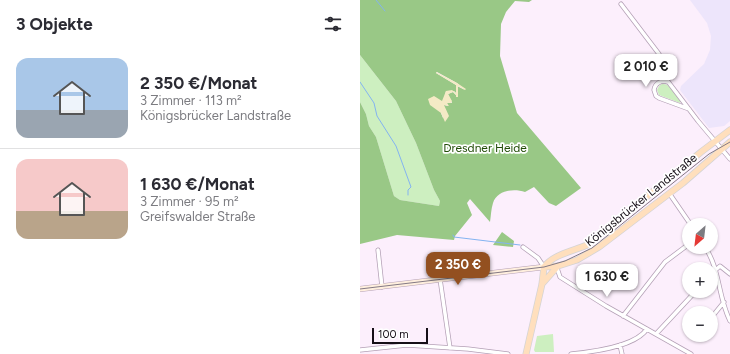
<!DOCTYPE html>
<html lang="de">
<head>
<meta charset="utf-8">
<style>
  body { margin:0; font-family:Figtree,sans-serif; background:#f2f2f3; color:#2b2b33; height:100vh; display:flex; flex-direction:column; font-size:15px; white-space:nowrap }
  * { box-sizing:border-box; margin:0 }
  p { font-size:13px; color:#7c7c81 }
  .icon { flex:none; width:22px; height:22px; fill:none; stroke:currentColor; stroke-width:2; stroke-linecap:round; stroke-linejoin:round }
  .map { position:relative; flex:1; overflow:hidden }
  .side { display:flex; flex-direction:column; background:#fff; width:360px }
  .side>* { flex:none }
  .needle { width:26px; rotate:208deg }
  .controls { position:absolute; left:322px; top:218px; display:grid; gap:8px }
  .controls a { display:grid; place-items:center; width:36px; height:36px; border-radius:50%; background:#fff; box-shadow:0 1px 3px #0004; font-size:20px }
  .scale { position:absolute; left:12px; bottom:10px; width:56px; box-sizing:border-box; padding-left:4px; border:2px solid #160f17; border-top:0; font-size:11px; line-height:14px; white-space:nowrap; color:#160f17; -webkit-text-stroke:3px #fff; paint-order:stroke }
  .price { position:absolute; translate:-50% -34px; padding:0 9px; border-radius:8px; background:#fff; color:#222; font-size:13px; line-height:26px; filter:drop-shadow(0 1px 2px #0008) }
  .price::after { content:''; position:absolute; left:50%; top:24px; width:12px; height:9px; margin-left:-6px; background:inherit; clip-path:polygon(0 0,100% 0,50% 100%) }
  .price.on { background:#935020; color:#fff }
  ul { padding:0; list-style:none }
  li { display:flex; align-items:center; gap:12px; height:100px; padding:0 16px }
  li+li { border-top:1px solid #e1e1e2 }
  li span { display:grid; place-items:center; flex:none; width:112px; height:80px; border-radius:12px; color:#555 }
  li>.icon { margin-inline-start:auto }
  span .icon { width:48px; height:48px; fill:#fffc; stroke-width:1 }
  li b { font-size:17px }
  h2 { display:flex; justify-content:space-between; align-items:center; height:48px; padding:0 16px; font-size:17px }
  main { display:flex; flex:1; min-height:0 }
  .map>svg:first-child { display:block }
</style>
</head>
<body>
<main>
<section class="side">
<h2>3 Objekte<svg class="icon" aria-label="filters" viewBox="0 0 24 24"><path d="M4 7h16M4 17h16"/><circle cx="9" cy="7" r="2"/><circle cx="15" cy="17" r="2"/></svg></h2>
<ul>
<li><span style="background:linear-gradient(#a9c7e8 65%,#9aa5b1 0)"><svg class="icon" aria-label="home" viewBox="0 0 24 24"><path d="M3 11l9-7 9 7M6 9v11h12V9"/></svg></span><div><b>2 350 €/Monat</b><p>3 Zimmer · 113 m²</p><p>Königsbrücker Landstraße</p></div></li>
<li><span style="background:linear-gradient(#f6c9c9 65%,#b9a48a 0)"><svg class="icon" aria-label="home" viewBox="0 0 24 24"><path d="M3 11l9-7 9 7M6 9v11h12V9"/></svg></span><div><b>1 630 €/Monat</b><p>3 Zimmer · 95 m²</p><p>Greifswalder Straße</p></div></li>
</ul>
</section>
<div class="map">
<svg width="370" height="354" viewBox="0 0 370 354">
  <rect width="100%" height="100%" fill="#fceffc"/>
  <path fill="#ede5fb" d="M 330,0 L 370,0 L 370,121 L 364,126 L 349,128 L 320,90 L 321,86 L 344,64 L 350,50 L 351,36 L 347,23 Z"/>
  <path fill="#cdefc0" d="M 0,55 L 36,101 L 56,143 L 74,190 L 80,201 L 79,206 L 40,200 L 34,196 L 16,137 L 9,126 L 6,114 L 0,102 Z
    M 302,84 C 311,83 316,95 321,101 L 320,103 L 299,95 L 297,90 L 299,86 Z
    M 193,334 L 194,352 L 175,352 L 174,350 L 177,336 Z"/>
  <path fill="#99c886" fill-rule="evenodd" d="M 0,0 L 172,0 L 169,2 L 155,1 L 146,12 L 141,24 L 140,56 L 157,113 L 221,188 L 196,206 L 189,203 L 174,187 L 165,192 C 154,188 137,190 133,203 C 131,209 131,216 130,222 L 110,199 L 107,203 L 112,215 L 95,236 L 94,240 L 37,235 L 0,244 L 0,102 L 6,114 L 9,126 L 16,137 L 34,196 L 40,200 L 79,206 L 80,201 L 74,190 L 56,143 L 36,101 L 0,55 ZM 77,72 L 97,83 L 105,90 L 97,86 L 97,95 L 96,95 L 93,92 L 88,94 L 92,103 L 87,103 L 88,106 L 84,105 L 83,118 L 81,113 L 86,91 L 94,91 L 96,93 L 96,85 L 76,73 Z
    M 142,232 L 154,241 L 153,247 L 133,245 Z"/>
  <path fill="#f4eac5" d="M 76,72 L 97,83 L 106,89 L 105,90 L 98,86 L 98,97 L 96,97 L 96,95 L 93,92 L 88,94 L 92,101 L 91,103 L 87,103 L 89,106 L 84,105 L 89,116 L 85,122 L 81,113 L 70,105 L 68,99 L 74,96 L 82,101 L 86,91 L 92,90 L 96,93 L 96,85 L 76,73 Z"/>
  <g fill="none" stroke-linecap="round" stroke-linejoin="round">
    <path stroke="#83b3f1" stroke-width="1" d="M 16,0 L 25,11
      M 0,82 L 14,103 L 17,116 L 36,146 L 51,187 L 48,190 L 48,195
      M 93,235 L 94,237 L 160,245"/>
    <defs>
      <path id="street" d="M 261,4 L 299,54 L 301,71 L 303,75 L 338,121 L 370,159
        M 308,82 C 301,80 295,83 294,90 L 296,96 L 299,98 L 329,109
        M 309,193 L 331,225
        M 163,247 L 178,258 L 184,267
        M 345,247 C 360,269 358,297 370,321
        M 18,250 L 22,287
        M 197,268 L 200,277 L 246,306 L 331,354
        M 351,274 L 360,266 L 370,274
        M 80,279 L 90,348
        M 263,316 L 305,262 L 329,244
        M 351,318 L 364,302
        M 296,334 L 336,291
        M 335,338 L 338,335
        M 260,345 L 262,354
        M 0,350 L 47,345 L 108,349 L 148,354
        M 211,354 C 232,352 275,347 287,329"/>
      <path id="secondary" d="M 0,289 L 184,267"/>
      <path id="primary" d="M 184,267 C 193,254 215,251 229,244 L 341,152 L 370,130
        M 184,267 L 198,266 L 217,260 L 239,247 L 323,183 L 370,142
        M 182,284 L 198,266
        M 166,354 L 182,284 L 184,267"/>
    </defs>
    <use href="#street" stroke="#b4a0b6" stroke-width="5"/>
    <use href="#secondary" stroke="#b4a0b6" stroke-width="6"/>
    <use href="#primary" stroke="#d5d4d5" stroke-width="7"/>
    <use href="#street" stroke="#fff" stroke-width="3.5"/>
    <use href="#secondary" stroke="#ffefde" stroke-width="5"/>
    <use href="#primary" stroke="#ffdfbd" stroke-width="5.5"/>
    <path stroke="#847a85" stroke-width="1" d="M 0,289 L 184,267 L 205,261 L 232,248 L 349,154 L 370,142"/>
  </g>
  <g text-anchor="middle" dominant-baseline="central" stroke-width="3.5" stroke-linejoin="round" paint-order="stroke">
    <g font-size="12" fill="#224d08" stroke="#fff">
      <text x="125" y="148">Dresdner Heide</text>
    </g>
    <g font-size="12" fill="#160f17" stroke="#fff">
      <text transform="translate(281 200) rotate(-39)">Königsbrücker Landstraße</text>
    </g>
  </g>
</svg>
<div class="controls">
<a><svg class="needle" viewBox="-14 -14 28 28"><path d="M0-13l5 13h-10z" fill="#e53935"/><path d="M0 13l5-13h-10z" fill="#7c7c81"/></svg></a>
<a>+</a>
<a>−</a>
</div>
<div class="scale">100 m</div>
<b class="price" style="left:286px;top:88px">2 010 €</b>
<b class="price on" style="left:98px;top:286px">2 350 €</b>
<b class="price" style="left:247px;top:298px">1 630 €</b>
</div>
</main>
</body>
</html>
